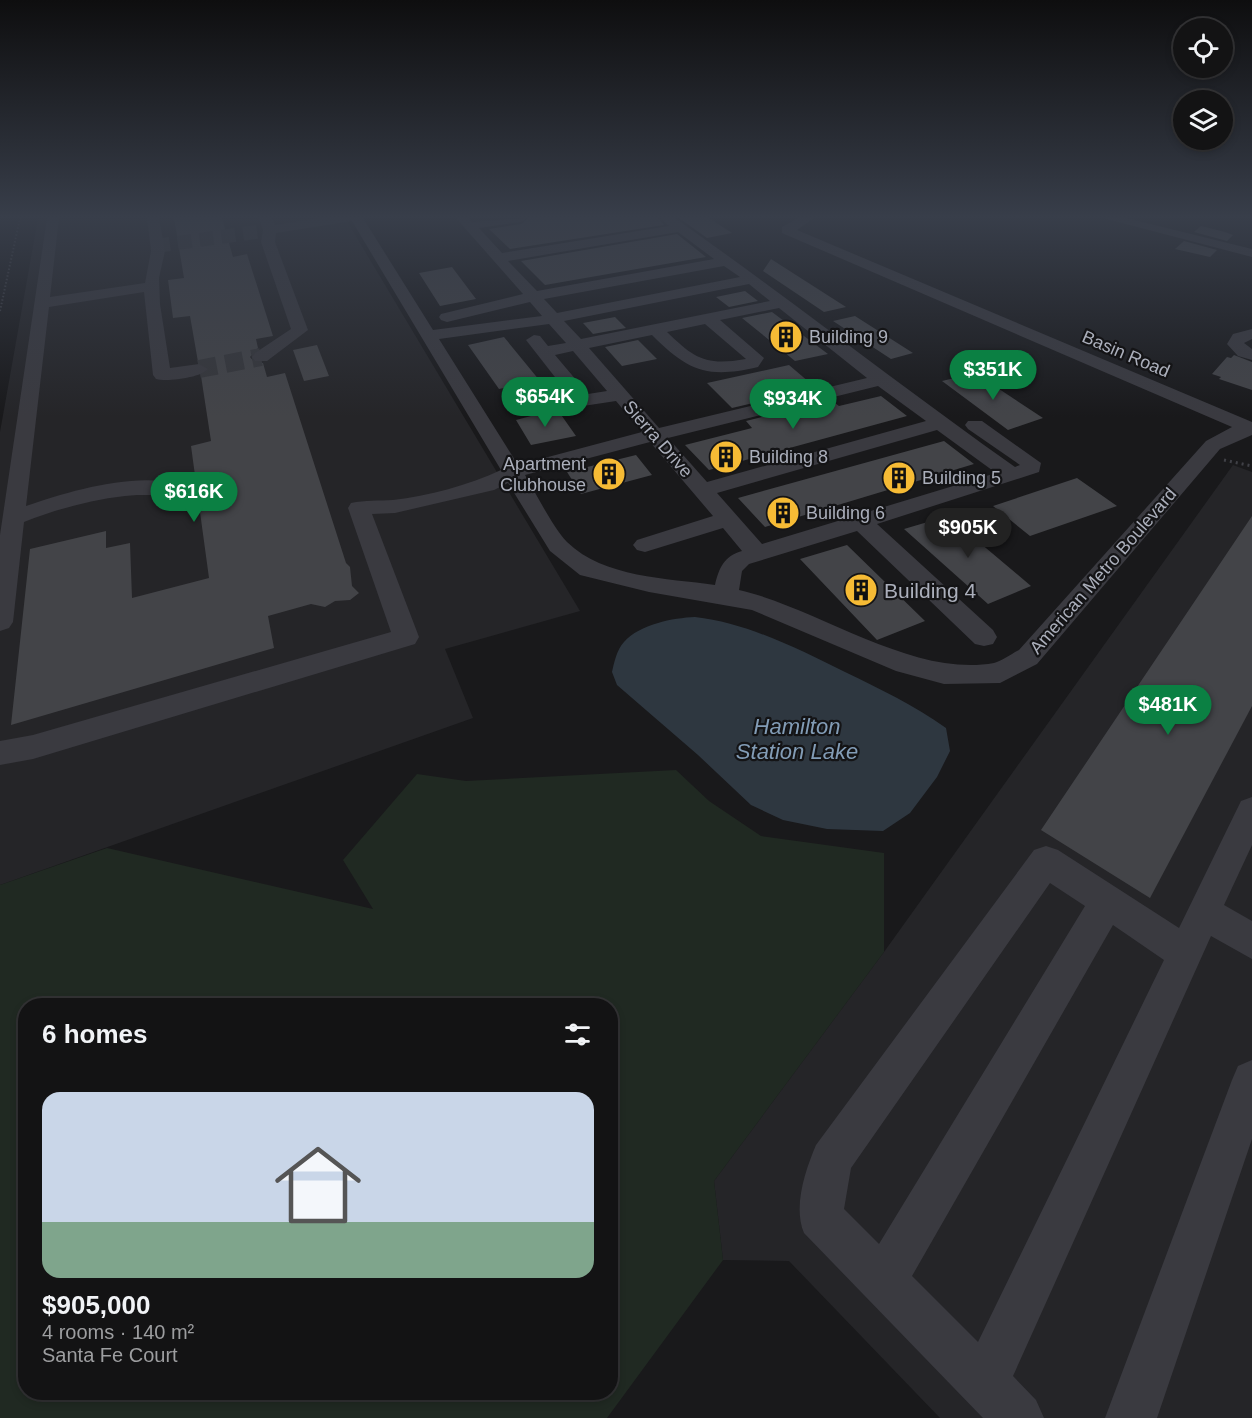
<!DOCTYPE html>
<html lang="en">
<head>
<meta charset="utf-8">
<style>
  body { margin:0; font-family:Arial,sans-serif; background:#202022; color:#f1f3f6; height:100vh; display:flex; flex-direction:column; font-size:22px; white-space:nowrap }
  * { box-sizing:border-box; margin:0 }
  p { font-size:20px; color:#9d9ea0 }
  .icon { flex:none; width:33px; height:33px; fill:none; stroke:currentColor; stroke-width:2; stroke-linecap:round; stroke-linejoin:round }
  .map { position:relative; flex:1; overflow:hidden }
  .panel { position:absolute; left:18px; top:998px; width:600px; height:402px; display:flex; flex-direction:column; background:#131314; border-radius:24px; box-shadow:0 3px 9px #0003,0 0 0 2px #323234 }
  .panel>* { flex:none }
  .fabs { position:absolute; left:1173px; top:18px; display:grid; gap:12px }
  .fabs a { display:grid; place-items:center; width:60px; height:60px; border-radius:50%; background:#131314; box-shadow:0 3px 9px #0003,0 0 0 2px #323234; font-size:30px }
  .price { position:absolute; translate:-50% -51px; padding:0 14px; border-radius:21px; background:#0b8043; color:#fff; font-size:20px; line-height:39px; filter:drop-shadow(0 2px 3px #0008) }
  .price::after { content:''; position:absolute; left:50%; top:36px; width:18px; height:14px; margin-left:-9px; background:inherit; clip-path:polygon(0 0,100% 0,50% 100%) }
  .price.on { background:#222; color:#fff }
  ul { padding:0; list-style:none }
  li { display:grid; align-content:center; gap:12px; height:318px; padding:0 24px }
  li+li { border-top:2px solid #323234 }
  li span { display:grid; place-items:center; height:186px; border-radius:18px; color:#555 }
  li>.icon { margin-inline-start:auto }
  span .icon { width:108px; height:108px; fill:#fffc; stroke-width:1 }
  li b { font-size:26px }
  h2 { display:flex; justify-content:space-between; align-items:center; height:72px; padding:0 24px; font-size:26px }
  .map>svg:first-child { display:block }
</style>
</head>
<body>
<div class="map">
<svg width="1252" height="1418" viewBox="0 0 1252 1418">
  <rect width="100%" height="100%" fill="#19191b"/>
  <path fill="#252528" d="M 38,218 L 345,218 L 580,611 L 445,649 L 473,718 L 0,885 L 0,432 Z
    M 1233,465 L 1252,472 L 1252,1418 L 940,1418 L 789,1261 L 723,1260 L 714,1181 L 884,952 Z"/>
  <path fill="#202922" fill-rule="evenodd" d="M 676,770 L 709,801 L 761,836 L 884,853 L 884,952 L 714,1181 L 723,1260 L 607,1418 L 0,1418 L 0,885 L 107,848 L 373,909 L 343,860 L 417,774 L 466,781 ZM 26,1005 L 610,1005 L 610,1392 L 26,1392 Z"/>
  <path fill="#2e3740" d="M 695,617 C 748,623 798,649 845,672 C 880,689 914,705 946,728 L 950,751 L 937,777 L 910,813 L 883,831 L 827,829 L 783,820 L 751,805 L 698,755 L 617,685 L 612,672 C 614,663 617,649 624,642 C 640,624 673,618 695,617 Z"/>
  <path fill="#434448" d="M 174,218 L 222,218 L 233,257 L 247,254 L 273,336 L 256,339 L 258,348 L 250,357 L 255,363 L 263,363 L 267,377 L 285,373 L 346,563 L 350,567 L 352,586 L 359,593 L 350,600 L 335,601 L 325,607 L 311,604 L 268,616 L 274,648 L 11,725 L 30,549 L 106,531 L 106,548 L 130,543 L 132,598 L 209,578 L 191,446 L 211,441 L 201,376 L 210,368 L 198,362 L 190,316 L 173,318 L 168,280 L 184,278 Z
    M 529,218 L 658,218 L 664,225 L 510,249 L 489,229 L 521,224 Z
    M 679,218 L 709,218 L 732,233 L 707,238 Z
    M 1201,226 L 1225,232 L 1233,235 L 1227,241 L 1194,232 Z
    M 677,234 L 706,257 L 545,285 L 521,261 Z
    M 1184,241 L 1217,250 L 1210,257 L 1175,249 Z
    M 771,259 L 846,307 L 824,312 L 763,271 Z
    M 452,267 L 476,299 L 440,306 L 419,273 Z
    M 745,291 L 758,301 L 729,307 L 716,297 Z
    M 772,312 L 828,354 L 795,361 L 742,318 Z
    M 855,316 L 913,353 L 891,359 L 833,321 Z
    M 615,317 L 626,328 L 593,334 L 583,323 Z
    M 504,337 L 540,381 L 499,389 L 468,345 Z
    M 638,340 L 657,359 L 622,366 L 605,347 Z
    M 317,345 L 329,376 L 304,381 L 293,350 Z
    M 1234,355 L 1252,362 L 1252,390 L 1219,379 L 1221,377 L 1212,374 L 1227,357 L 1231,358 Z
    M 789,365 L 816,388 L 732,408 L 707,383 Z
    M 975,373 L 1043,418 L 1008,430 L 942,381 Z
    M 881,396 L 907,416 L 709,470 L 685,445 L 752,428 L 746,421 L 831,400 L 839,406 Z
    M 557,409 L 576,436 L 531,445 L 516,420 Z
    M 944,441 L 974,464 L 765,527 L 738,498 Z
    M 636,455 L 652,475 L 581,494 L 567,472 Z
    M 1077,478 L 1117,506 L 1030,536 L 993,506 Z
    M 948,516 L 1031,586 L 988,604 L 904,529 Z
    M 1252,516 L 1252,706 L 1150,898 L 1041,830 Z
    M 847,545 L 925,621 L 877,640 L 800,559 Z"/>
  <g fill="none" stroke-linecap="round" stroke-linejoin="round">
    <path stroke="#36373b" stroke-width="14" stroke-dasharray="14 8" stroke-linecap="butt" d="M 156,246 L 270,230"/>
    <path stroke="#36373b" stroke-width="18" stroke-dasharray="18 9" stroke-linecap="butt" d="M 199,369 L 261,357"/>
    <path stroke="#404147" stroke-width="2" stroke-dasharray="1.5 2" stroke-linecap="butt" d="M 0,311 L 20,218"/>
    <path stroke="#404147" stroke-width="3" stroke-dasharray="2 4" stroke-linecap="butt" d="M 1224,460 L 1252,466"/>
    <path fill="#3a3a40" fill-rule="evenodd" d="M 47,218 L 59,218 L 50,297 L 145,283 L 151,251 L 147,218 L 159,218 L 165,251 L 159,278 L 160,304 L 170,368 L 199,364 L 208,369 C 200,378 167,382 156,379 L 153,375 L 144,292 L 49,307 L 26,506 C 66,492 131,473 173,483 L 176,488 L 173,493 C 157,496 141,494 125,496 C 90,500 57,509 24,522 L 13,622 L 9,628 L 0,631 L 0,535 Z
      M 259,218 L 272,218 L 275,225 L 321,218 L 363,218 L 433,330 L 542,316 L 530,302 L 447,322 L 441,320 L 439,317 L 441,314 L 523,294 L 456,218 L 469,218 L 472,222 L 527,218 L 521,222 L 479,228 L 502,253 L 669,226 L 660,218 L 675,218 C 790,299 900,386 1015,467 L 1020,465 L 968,429 L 965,425 L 968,421 L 982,421 L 1041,463 L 1039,472 L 877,524 L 993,630 L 997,637 L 993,644 L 984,646 L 975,644 L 857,531 L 749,564 L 742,571 L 739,590 C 818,608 913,678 994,663 C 1002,661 1011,654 1019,650 L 1206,441 L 1232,427 L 782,233 L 782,227 L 798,218 L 814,218 L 797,230 L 1252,422 L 1252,435 L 1220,449 L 1037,664 L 1000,683 L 944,684 L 896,671 L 752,610 L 649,592 L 580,575 L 550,551 L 508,483 L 494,490 L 395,513 L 372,514 L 419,637 L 415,644 L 33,759 L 0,765 L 0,741 L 33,735 L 391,632 L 348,508 L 351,503 C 365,500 379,501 393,500 C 428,496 469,485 501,470 L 352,221 L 276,233 L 275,242 L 308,330 L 267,361 L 255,361 L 252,357 L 255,353 L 291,329 L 261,242 L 263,230 ZM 678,232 L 714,259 L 537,291 L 508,261 ZM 724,266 L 740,277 L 557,313 L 544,299 ZM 749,284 L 770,301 L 581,339 L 564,321 ZM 779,308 L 867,378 L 659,428 L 589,348 L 652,335 C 688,371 707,379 758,367 L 764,358 L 720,320 ZM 549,324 L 566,343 L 548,346 L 540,336 L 534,335 L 526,340 L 576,404 L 583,406 L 616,401 L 642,432 L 518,465 L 439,339 ZM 705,324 L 746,359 C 706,366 695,359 667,332 ZM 573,351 L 607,391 L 588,394 L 555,355 ZM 878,386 L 926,421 L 707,482 L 668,438 ZM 937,430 L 996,473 L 762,544 L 717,493 ZM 650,442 L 713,516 L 637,540 L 633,545 L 637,550 L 645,552 L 723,528 L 742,551 C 724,556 719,568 715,585 C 667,578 604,578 567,542 C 552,526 537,495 525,475 Z
      M 1103,218 L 1126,218 L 1252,249 L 1252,257 Z
      M 1252,329 L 1252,339 L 1244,343 L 1252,349 L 1252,360 L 1238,356 L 1227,344 L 1233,334 Z
      M 1252,797 L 1252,845 L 1224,905 L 1252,921 L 1252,959 L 1211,936 L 1013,1376 L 1036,1400 L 1044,1418 L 983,1418 L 804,1233 C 793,1207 805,1171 816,1145 L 1034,850 L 1046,846 L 1058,850 L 1179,928 L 1241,801 ZM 1050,883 L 1085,906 L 879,1244 L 844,1209 L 851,1168 ZM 1113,925 L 1164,960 L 978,1342 L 912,1276 Z
      M 1252,1060 L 1252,1139 L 1157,1418 L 1105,1418 L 1232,1080 L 1238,1066 Z"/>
  </g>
  <linearGradient id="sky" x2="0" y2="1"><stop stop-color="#0e0e0f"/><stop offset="0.52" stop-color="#383e4a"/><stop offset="1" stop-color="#383e4a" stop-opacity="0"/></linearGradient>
  <rect width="1252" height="417" fill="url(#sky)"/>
  <defs>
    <symbol id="building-disc" viewBox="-11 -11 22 22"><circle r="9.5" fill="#f6bb35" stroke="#141416"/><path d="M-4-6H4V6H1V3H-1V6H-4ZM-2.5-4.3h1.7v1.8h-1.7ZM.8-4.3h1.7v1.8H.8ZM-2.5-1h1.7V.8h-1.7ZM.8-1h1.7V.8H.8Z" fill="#111"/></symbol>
  </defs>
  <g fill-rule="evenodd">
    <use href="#building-disc" x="767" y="318" width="38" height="38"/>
    <use href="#building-disc" x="707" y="438" width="38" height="38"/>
    <use href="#building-disc" x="590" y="455" width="38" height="38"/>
    <use href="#building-disc" x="880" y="459" width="38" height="38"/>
    <use href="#building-disc" x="764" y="494" width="38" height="38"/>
    <use href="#building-disc" x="842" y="571" width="38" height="38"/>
  </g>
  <g text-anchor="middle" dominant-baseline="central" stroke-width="4.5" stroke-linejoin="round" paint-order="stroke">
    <g font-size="18" fill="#abafbb" stroke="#141416" text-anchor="start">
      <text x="809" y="337">Building 9</text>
      <text x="749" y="457">Building 8</text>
      <text x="586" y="464" text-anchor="end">Apartment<tspan x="586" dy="21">Clubhouse</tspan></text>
      <text x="922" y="478">Building 5</text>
      <text x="806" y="513">Building 6</text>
    </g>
    <g font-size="18" fill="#abafbb" stroke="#141416">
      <text transform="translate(1126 354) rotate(23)">Basin Road</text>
      <text transform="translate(658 439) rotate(49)">Sierra Drive</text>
      <text transform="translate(1103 571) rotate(-49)">American Metro Boulevard</text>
    </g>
    <g font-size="21" fill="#abafbb" stroke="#141416" text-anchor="start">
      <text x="884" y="590">Building 4</text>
    </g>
    <g font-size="22" font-style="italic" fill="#829cb6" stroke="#141416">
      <text x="797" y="726">Hamilton<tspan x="797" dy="25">Station Lake</tspan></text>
    </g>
  </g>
</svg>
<div class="fabs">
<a><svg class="icon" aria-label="locate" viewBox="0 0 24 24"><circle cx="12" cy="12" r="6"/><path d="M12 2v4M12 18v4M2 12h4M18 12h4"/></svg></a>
<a><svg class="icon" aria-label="layers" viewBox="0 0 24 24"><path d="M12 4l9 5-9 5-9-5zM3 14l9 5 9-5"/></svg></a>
</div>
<b class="price" style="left:993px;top:401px">$351K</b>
<b class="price" style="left:545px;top:428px">$654K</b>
<b class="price" style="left:793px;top:430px">$934K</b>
<b class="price" style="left:194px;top:523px">$616K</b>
<b class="price on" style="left:968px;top:559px">$905K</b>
<b class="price" style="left:1168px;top:736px">$481K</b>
<section class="panel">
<h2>6 homes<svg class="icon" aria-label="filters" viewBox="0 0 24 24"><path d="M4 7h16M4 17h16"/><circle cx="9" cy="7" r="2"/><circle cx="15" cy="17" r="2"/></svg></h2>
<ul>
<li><span style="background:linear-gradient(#c9d6e8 70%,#7fa58c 0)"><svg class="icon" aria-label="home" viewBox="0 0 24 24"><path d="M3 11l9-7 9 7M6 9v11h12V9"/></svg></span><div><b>$905,000</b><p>4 rooms · 140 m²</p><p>Santa Fe Court</p></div></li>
</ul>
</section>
</div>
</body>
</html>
